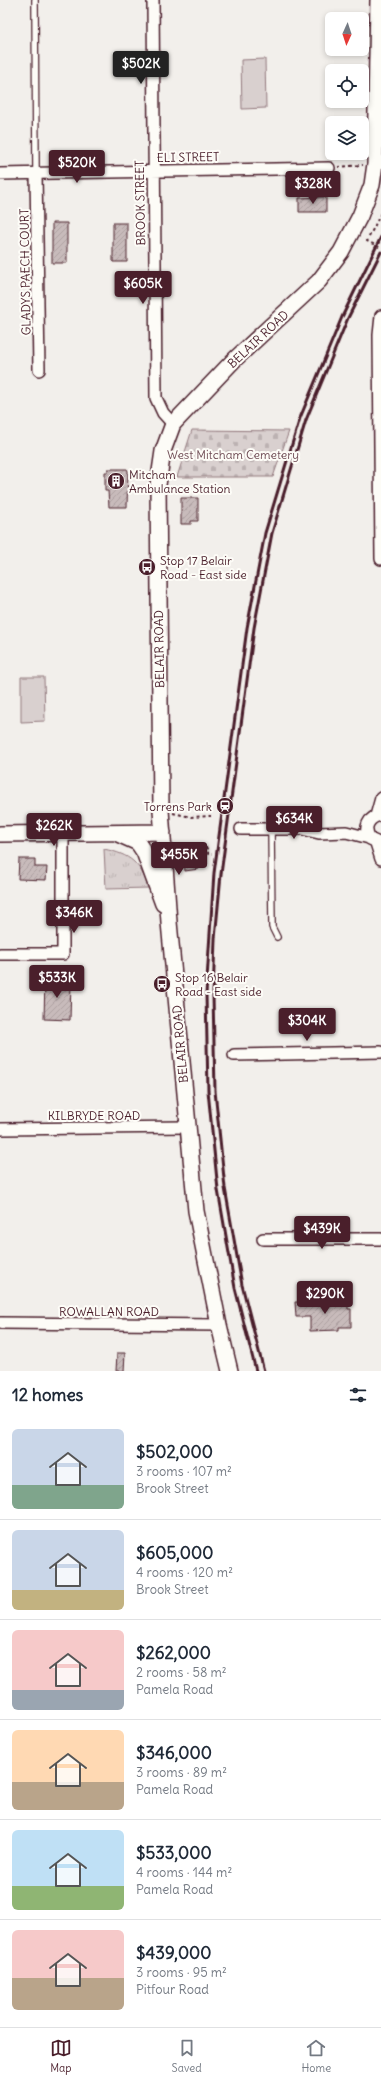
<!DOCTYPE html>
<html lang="en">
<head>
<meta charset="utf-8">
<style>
  body { margin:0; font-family:Delius,sans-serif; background:#f6f6f7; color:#1f2937; height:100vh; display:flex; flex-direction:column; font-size:15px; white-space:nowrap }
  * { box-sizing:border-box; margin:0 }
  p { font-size:13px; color:#747a83 }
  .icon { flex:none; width:22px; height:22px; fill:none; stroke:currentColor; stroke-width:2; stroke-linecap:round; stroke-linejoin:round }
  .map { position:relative; height:1371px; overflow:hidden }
  .side { display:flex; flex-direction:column; background:#fff; flex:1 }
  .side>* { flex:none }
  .needle { width:26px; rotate:183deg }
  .controls { position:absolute; left:325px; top:12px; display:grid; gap:8px }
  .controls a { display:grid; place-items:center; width:44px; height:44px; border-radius:6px; background:#fff; box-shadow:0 2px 6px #0003; font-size:20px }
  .price { position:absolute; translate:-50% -34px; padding:0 9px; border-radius:4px; background:#4a1f2b; color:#fff; font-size:13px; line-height:26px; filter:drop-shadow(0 1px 2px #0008) }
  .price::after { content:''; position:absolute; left:50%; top:24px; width:12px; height:9px; margin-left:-6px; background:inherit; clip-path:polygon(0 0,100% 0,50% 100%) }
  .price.on { background:#222; color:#fff }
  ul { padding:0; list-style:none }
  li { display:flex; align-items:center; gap:12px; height:100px; padding:0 12px }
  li+li { border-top:1px solid #e0e1e3 }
  li span { display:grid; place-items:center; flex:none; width:112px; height:80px; border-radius:6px; color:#555 }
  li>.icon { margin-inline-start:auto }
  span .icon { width:48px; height:48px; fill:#fffc; stroke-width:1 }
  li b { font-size:17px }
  h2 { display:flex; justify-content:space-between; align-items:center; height:48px; padding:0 12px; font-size:17px }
  .tabs { display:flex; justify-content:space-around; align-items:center; height:56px; border-top:1px solid #e0e1e3; background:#fff; font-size:11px; color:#747a83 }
  .tabs a { display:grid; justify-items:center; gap:2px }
  .tabs .on { color:#4a1f2b }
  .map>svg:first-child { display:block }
</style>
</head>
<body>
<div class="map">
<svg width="381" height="1371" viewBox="0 0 381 1371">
  <defs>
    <pattern id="grass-tufts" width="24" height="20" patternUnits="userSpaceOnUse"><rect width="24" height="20" fill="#d9d0cf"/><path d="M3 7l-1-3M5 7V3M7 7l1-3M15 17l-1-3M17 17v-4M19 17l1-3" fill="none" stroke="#bcb2b2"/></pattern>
    <pattern id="cemetery-stones" width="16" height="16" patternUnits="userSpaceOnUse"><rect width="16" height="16" fill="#d9d0cf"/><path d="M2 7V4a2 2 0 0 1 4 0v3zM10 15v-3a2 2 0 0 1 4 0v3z" fill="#bcb2b2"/></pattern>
    <pattern id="building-hatch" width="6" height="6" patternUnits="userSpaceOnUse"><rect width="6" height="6" fill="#c8bbbb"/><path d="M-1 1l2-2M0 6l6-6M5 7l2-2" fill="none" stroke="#ada0a1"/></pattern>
  </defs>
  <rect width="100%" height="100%" fill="#f2efeb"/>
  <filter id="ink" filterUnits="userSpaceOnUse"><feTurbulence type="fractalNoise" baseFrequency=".025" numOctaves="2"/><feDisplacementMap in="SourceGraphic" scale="8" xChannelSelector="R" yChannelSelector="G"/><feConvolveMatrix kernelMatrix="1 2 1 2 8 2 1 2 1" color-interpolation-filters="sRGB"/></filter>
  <g filter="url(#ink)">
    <path fill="url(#grass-tufts)" stroke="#92787d" d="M 104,849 C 131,855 139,862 149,888 L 106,889 Z"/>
    <path fill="url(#cemetery-stones)" stroke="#92787d" d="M 192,430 L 289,431 L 273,477 L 177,477 Z"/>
    <path fill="#d9d0cf" stroke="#92787d" d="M 265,59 L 266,108 L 242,109 L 241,60 Z
      M 21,677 L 44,677 L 45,721 L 21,722 Z"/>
    <path fill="url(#building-hatch)" stroke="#4a1f2b" d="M 326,197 L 326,212 L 299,212 L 299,198 Z
      M 52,223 L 67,223 L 67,263 L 52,263 Z
      M 113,223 L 127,223 L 127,262 L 113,262 Z
      M 108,469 L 127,469 L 128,471 L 127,507 L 109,507 L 108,491 L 105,491 L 105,472 L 108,472 Z
      M 181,498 L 198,498 L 198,521 L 191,521 L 191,524 L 181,524 Z
      M 197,848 L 199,869 L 185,871 L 183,849 Z
      M 19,859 L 35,859 L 35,867 L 47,867 L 46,880 L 18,879 Z
      M 45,977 L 62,977 L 62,982 L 71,982 L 70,1020 L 44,1019 Z
      M 295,1302 L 348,1302 L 348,1309 L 351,1309 L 351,1327 L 339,1327 L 339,1330 L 310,1331 L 310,1317 L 296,1317 Z
      M 117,1353 L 125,1353 L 124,1371 L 116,1371 Z"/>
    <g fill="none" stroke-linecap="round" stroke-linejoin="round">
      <defs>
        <path id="lane" d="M 35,0 L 36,173
          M 271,828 L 272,927 L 277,937"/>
        <path id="street" d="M 153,0 L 156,398 L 163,413 L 173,424
          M 36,173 L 39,370
          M 0,174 L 329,168
          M 381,316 L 379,335 L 381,559
          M 381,815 C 368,817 363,828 370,839 L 381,844
          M 376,816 L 381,798
          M 241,829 L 302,829 L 319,833 L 346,832 L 369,838
          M 376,843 L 381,859
          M 0,954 L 63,954 L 63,834
          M 234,1055 L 381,1052
          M 0,1129 L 188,1127
          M 263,1239 L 381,1239
          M 0,1323 L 219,1325"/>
        <path id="secondary" d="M 0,834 L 163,832
          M 118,834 L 138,843 L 144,852 L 163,904
          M 230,1371 L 219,1325 L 196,1211 L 169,922 L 161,810 L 158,485 L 163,451 L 173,424 L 234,360 L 319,281 L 341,252 L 360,216 L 372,185 L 375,164 L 378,0"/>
      </defs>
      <use href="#lane" stroke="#4a1f2b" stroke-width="8"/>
      <use href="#street" stroke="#4a1f2b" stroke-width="14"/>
      <use href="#secondary" stroke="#4a1f2b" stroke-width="18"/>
      <path stroke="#4a1f2b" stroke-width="2" stroke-dasharray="3 3" stroke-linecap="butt" d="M 338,167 L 363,165
        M 381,213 L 367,241 L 381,248
        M 173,813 L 191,817 L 211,816
        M 177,846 L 206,846 L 206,848 L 208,849 L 208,854 L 212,854"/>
      <use href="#lane" stroke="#fdfcf7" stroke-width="5.5"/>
      <use href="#street" stroke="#fdfcf7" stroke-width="11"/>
      <use href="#secondary" stroke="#fdfcf7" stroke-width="15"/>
      <path stroke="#4a1f2b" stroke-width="3" d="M 256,1371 L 235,1288 L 218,1190 L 208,1091 L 206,994 L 214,873 L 247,628 L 265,533 L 300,418 L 342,317 L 381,237
        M 264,1371 L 242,1285 L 225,1188 L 215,1091 L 213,995 L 215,939 L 221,874 L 254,628 L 272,533 L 306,420 L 348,318 L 381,252"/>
    </g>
  </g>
  <defs>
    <symbol id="building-disc" viewBox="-11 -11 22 22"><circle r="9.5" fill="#4a1f2b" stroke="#fdfcf7"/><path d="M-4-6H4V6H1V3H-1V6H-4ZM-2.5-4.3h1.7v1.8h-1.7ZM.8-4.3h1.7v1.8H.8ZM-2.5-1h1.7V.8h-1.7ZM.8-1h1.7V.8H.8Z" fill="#fff"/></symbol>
    <symbol id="bus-disc" viewBox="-11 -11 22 22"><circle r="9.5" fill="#4a1f2b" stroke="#fdfcf7"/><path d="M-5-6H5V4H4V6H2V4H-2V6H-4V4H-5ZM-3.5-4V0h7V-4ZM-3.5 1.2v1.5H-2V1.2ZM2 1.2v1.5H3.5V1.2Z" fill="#fff"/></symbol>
    <symbol id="station-disc" viewBox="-11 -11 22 22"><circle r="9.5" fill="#4a1f2b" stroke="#fdfcf7"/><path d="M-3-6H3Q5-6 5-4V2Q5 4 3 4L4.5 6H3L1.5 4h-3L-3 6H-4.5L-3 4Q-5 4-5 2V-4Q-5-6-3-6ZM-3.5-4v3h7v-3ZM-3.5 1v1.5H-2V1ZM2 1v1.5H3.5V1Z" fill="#fff"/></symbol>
  </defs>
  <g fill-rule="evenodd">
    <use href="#building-disc" x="106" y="471" width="20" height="20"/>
    <use href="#bus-disc" x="137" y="557" width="20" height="20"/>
    <use href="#station-disc" x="215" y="796" width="20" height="20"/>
    <use href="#bus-disc" x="152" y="974" width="20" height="20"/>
  </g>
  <g text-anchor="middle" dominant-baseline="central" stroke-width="4" stroke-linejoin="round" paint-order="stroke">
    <g font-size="12" fill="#4a1f2b" stroke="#fdfcf7">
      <text transform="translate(188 157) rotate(-1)">ELI STREET</text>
      <text transform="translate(140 203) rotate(-91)">BROOK STREET</text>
      <text transform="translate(25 272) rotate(-91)">GLADYS PAECH COURT</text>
      <text transform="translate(258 339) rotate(-43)">BELAIR ROAD</text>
      <text transform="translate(159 649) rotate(-91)">BELAIR ROAD</text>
      <text transform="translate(180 1044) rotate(-95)">BELAIR ROAD</text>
      <text x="94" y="1115">KILBRYDE ROAD</text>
      <text x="109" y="1311">ROWALLAN ROAD</text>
    </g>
    <g font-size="12" fill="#6e4b54" stroke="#fdfcf7">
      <text x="233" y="454">West Mitcham Cemetery</text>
    </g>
    <g font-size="12" fill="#4a1f2b" stroke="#fdfcf7" text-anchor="start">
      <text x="129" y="474">Mitcham<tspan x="129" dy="14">Ambulance Station</tspan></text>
      <text x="160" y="560">Stop 17 Belair<tspan x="160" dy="14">Road - East side</tspan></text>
      <text x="212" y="806" text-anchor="end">Torrens Park</text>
      <text x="175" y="977">Stop 16 Belair<tspan x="175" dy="14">Road - East side</tspan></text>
    </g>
  </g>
</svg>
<div class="controls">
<a><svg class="needle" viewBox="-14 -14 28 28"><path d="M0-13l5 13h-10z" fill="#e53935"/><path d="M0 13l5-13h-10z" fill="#747a83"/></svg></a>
<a><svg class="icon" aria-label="locate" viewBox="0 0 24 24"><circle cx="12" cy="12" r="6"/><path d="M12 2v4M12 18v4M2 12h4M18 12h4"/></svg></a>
<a><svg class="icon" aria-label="layers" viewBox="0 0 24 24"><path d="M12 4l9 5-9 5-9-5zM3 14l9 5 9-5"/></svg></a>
</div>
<b class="price on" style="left:141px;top:85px">$502K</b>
<b class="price" style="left:77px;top:184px">$520K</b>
<b class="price" style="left:313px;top:205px">$328K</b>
<b class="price" style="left:143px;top:305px">$605K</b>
<b class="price" style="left:294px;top:840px">$634K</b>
<b class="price" style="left:54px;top:847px">$262K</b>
<b class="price" style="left:179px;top:876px">$455K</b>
<b class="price" style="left:74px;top:934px">$346K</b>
<b class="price" style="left:57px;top:999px">$533K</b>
<b class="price" style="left:307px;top:1042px">$304K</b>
<b class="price" style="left:322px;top:1250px">$439K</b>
<b class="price" style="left:325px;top:1315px">$290K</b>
</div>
<section class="side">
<h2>12 homes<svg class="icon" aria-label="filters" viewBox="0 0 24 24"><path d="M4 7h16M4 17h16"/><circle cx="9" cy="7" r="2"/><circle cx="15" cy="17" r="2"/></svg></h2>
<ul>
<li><span style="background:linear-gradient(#c9d6e8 70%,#7fa58c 0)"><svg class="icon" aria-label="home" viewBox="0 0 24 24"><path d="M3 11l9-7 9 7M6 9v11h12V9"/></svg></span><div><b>$502,000</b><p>3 rooms · 107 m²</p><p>Brook Street</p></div></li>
<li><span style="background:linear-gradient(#c9d6e8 75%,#c2b280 0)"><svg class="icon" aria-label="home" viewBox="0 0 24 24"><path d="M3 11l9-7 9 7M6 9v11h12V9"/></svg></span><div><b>$605,000</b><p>4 rooms · 120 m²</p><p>Brook Street</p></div></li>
<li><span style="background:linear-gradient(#f6c9c9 75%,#9aa5b1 0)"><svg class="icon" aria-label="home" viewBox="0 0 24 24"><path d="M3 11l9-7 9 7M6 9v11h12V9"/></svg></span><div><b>$262,000</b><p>2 rooms · 58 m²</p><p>Pamela Road</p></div></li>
<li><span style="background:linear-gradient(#ffd9b3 65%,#b9a48a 0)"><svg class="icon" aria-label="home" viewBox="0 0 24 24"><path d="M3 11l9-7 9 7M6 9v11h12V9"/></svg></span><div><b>$346,000</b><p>3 rooms · 89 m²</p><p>Pamela Road</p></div></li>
<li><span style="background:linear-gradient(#bfe0f5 70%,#8fb573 0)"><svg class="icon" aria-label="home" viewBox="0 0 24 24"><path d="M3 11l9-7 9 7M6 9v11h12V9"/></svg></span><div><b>$533,000</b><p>4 rooms · 144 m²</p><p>Pamela Road</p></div></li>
<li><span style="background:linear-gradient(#f6c9c9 60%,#b9a48a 0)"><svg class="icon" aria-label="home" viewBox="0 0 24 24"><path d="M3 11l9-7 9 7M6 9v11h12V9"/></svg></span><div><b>$439,000</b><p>3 rooms · 95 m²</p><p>Pitfour Road</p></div></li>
</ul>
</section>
<nav class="tabs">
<a class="on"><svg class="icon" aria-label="map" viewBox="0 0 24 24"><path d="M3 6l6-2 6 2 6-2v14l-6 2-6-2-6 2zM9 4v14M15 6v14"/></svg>Map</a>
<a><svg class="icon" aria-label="saved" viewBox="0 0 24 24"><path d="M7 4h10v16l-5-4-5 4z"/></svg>Saved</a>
<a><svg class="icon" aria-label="home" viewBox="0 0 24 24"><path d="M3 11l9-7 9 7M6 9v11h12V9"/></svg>Home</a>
</nav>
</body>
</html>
